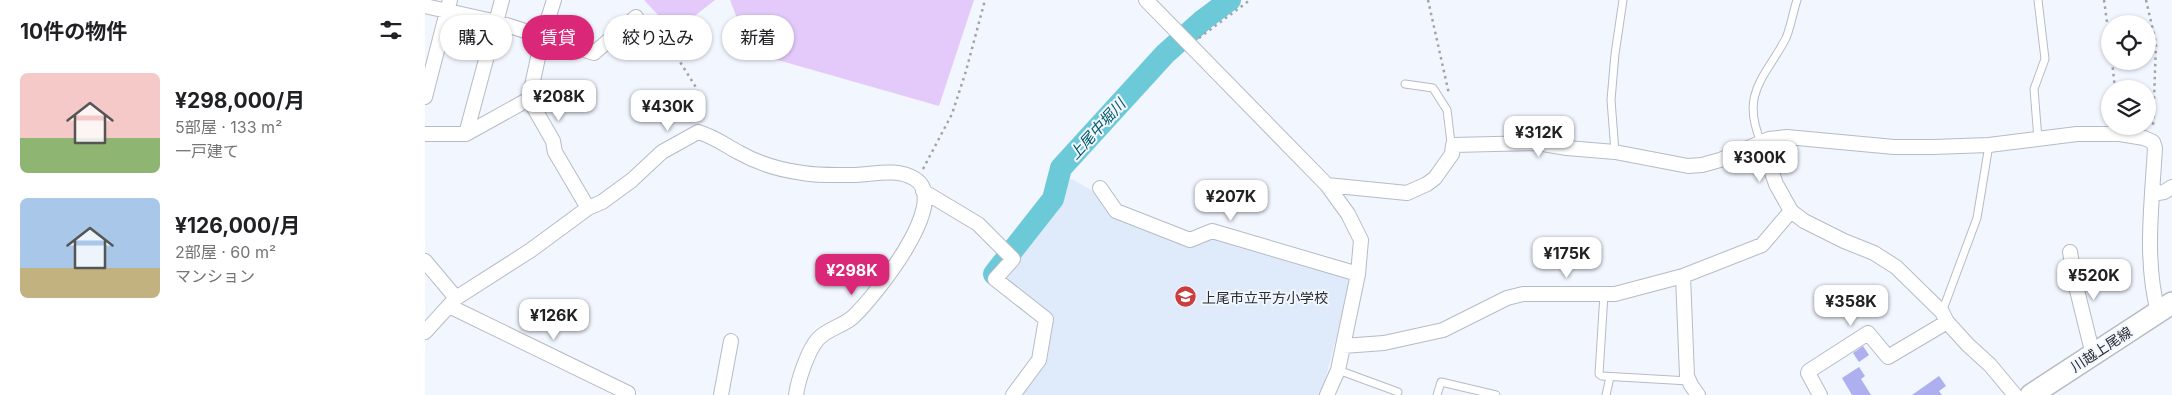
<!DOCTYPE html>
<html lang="ja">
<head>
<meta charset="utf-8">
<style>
  body { margin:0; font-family:Inter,"Noto Sans JP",sans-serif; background:#f2f2f2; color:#202124; height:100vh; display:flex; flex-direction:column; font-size:19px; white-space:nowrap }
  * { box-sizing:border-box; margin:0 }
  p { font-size:16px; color:#757577 }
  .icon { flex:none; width:28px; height:28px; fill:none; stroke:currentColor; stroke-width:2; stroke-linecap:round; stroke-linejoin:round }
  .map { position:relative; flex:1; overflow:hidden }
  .details { display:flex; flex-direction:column; background:#fff; width:425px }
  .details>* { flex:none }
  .banner { position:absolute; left:15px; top:15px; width:475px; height:45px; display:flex; gap:10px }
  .fabs { position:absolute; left:1676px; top:15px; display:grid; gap:10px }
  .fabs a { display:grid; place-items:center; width:55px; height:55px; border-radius:50%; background:#fff; box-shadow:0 1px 4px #0004; font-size:25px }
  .price { position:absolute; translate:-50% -42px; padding:0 11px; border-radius:10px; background:#fff; color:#222; font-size:16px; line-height:32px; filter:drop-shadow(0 1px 2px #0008) }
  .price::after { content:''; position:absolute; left:50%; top:30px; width:15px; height:11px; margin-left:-8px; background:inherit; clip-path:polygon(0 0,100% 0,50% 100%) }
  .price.selected { background:#db2777; color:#fff }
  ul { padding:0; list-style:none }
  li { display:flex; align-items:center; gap:15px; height:125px; padding:0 20px }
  li span { display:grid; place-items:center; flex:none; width:140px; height:100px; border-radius:8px; color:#555 }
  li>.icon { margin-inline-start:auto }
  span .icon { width:60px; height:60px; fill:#fffc; stroke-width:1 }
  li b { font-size:21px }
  h2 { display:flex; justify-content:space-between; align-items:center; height:60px; padding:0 20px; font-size:21px }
  .chip { padding:0 18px; border-radius:22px; background:#fff; box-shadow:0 1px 4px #0004; font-size:18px; line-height:45px }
  .chip.selected { background:#db2777; color:#fff }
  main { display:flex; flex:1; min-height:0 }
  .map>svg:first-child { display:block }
</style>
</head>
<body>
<main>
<section class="details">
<h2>10件の物件<svg class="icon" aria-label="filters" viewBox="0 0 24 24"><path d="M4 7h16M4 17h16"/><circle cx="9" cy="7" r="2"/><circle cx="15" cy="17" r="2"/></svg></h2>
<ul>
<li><span style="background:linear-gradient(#f6c9c9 65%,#8fb573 0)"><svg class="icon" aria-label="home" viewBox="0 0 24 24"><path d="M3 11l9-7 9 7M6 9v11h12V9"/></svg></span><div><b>¥298,000/月</b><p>5部屋 · 133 m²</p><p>一戸建て</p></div></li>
<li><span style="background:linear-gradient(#a9c7e8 70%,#c2b280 0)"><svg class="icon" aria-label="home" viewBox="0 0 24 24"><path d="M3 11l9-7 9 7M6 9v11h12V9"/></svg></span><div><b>¥126,000/月</b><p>2部屋 · 60 m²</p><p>マンション</p></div></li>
</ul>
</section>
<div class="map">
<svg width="1747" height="395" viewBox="0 0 1747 395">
  <rect width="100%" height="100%" fill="#f1f6ff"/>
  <path fill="#dfeafa" d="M 647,179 L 669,192 L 680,204 L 756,244 L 788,236 L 925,275 L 913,331 L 896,395 L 594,395 L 625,317 L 579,277 L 634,203 L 641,181 Z"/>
  <path fill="#e4cafb" d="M 219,0 L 290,0 L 249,32 Z
    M 305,0 L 549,0 L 514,106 L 325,52 Z"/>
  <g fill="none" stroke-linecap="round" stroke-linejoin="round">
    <path stroke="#6ccad8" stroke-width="22" d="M 569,274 L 628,199 L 636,168 L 740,54 L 778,20 L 805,0"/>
  </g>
  <path fill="#aeafef" d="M 1438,346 L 1444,355 L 1434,362 L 1428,353 Z
    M 1434,367 L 1440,376 L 1436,379 L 1446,395 L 1427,395 L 1417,378 Z
    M 1514,376 L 1521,386 L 1514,391 L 1517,395 L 1487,395 Z"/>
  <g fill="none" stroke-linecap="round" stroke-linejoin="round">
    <defs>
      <path id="lane" d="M 1613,0 L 1620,59 L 1609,89 L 1613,139
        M 980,84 L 1008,88 L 1022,110 L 1026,143 L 1028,145
        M 1336,142 C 1315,93 1340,78 1361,38 C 1366,26 1368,12 1372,0
        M 1190,152 L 1186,100 L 1190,54 L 1198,0
        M 1179,294 L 1174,374 L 1177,376 L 1264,381
        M 1517,312 L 1552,218 L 1564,145
        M 913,370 L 973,392
        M 1012,395 L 1016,382 L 1071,395
        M 1181,395 L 1185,377"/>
      <path id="street" d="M 129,0 L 118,35 L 104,99 L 128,141 L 130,152 L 163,208
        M 721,0 L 902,185 L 923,214 L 936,240 L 933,274 L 913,370 L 902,395
        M 0,6 L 72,22 L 169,53 L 211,17
        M 0,97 L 25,0
        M 0,134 L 41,134 L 104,99
        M 41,134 L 77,0
        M 1336,142 L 1351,184 L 1366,211 L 1379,221 L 1419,241 L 1449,253 L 1471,267 L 1517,312 L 1522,322 L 1543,345 L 1565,365 L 1590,395
        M 902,185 L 982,193 L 1002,184 L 1010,178 L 1027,154 L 1028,145 L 1112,143 L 1142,148 L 1190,152 L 1263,166 L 1277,165 L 1295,160 L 1344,139 L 1362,137 L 1469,147 L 1508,147 L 1564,145 L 1652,134 L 1695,134 L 1719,138 L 1728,142 L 1730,148 C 1727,203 1719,259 1733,312
        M 675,188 L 691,211 L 765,240 L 787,231 L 933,274
        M 498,191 L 553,224 L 588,259 L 570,279 L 621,319 L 614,360 L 588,395
        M 1727,194 L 1739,192 L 1747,187
        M 1645,252 L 1651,286 L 1668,355
        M 0,261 L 31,298
        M 1258,276 L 1262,376 L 1266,385 L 1273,395
        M 24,306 L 203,393 L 202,395
        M 0,332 L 31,298 L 106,250 L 163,208 L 177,202 L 207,180 L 237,152 L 273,132 C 288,136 300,145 313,152 C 334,164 355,170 378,173 C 395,176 414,175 431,175 C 451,174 472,168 490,179 C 527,202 448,298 428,317 C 418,326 402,329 393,339 C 383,350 373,380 371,395
        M 918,346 L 959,343 L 1018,330 L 1082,298 L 1098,294 L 1190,294 L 1258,276 L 1337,245 L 1366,211
        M 296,395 L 306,341
        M 1395,395 L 1383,373 L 1384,371 L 1443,333 L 1463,357 L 1522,322"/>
      <path id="primary" d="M 1606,395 L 1747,303"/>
    </defs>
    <use href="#lane" stroke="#b5bcc5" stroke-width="9"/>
    <use href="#street" stroke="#b5bcc5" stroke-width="16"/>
    <use href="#primary" stroke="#b5bcc5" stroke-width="24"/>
    <path stroke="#9fa3aa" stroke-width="2.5" stroke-dasharray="2.5 4" stroke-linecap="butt" d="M 1003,0 L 1024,94
      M 1679,0 L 1685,44
      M 1721,0 L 1731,43 L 1728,128
      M 220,25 L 247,49 L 272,89 L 277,116 L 276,120
      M 774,38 L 825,0
      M 1687,61 L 1690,89
      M 498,169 L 527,114 L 541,71 L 560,0"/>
    <use href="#lane" stroke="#fff" stroke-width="7"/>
    <use href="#street" stroke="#fff" stroke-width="14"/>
    <use href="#primary" stroke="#fff" stroke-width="21"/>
  </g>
  <defs>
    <symbol id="school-disc" viewBox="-11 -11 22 22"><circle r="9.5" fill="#cc3d3d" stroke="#f1f6ff"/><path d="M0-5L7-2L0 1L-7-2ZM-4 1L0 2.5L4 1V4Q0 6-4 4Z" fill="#fff"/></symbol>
  </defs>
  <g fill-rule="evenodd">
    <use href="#school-disc" x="748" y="284" width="25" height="25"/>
  </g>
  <g text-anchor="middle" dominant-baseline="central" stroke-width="4" stroke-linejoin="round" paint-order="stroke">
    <g font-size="14" fill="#2a2c30" stroke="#f1f6ff" text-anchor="start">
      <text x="777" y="297">上尾市立平方小学校</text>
    </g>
    <g font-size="14" fill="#2a2c30" stroke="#f1f6ff">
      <text transform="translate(1676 349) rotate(-33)">川越上尾線</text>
    </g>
    <g font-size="15" font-style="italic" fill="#005963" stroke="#f1f6ff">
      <text transform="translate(672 129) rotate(-48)">上尾中堀川</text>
    </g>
  </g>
</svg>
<div class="fabs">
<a><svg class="icon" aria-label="locate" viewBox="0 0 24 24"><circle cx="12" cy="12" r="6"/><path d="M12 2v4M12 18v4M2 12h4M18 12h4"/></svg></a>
<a><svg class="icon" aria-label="layers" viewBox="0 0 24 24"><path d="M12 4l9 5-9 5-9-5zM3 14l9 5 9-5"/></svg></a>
</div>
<b class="price" style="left:134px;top:122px">¥208K</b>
<b class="price" style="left:243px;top:132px">¥430K</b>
<b class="price" style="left:1114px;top:158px">¥312K</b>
<b class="price" style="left:1335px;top:183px">¥300K</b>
<b class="price" style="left:806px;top:222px">¥207K</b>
<b class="price" style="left:1142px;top:279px">¥175K</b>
<b class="price selected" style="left:427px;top:296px">¥298K</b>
<b class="price" style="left:1669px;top:301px">¥520K</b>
<b class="price" style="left:1426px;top:327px">¥358K</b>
<b class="price" style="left:129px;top:341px">¥126K</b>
<div class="banner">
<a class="chip">購入</a>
<a class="chip selected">賃貸</a>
<a class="chip">絞り込み</a>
<a class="chip">新着</a>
</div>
</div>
</main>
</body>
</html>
